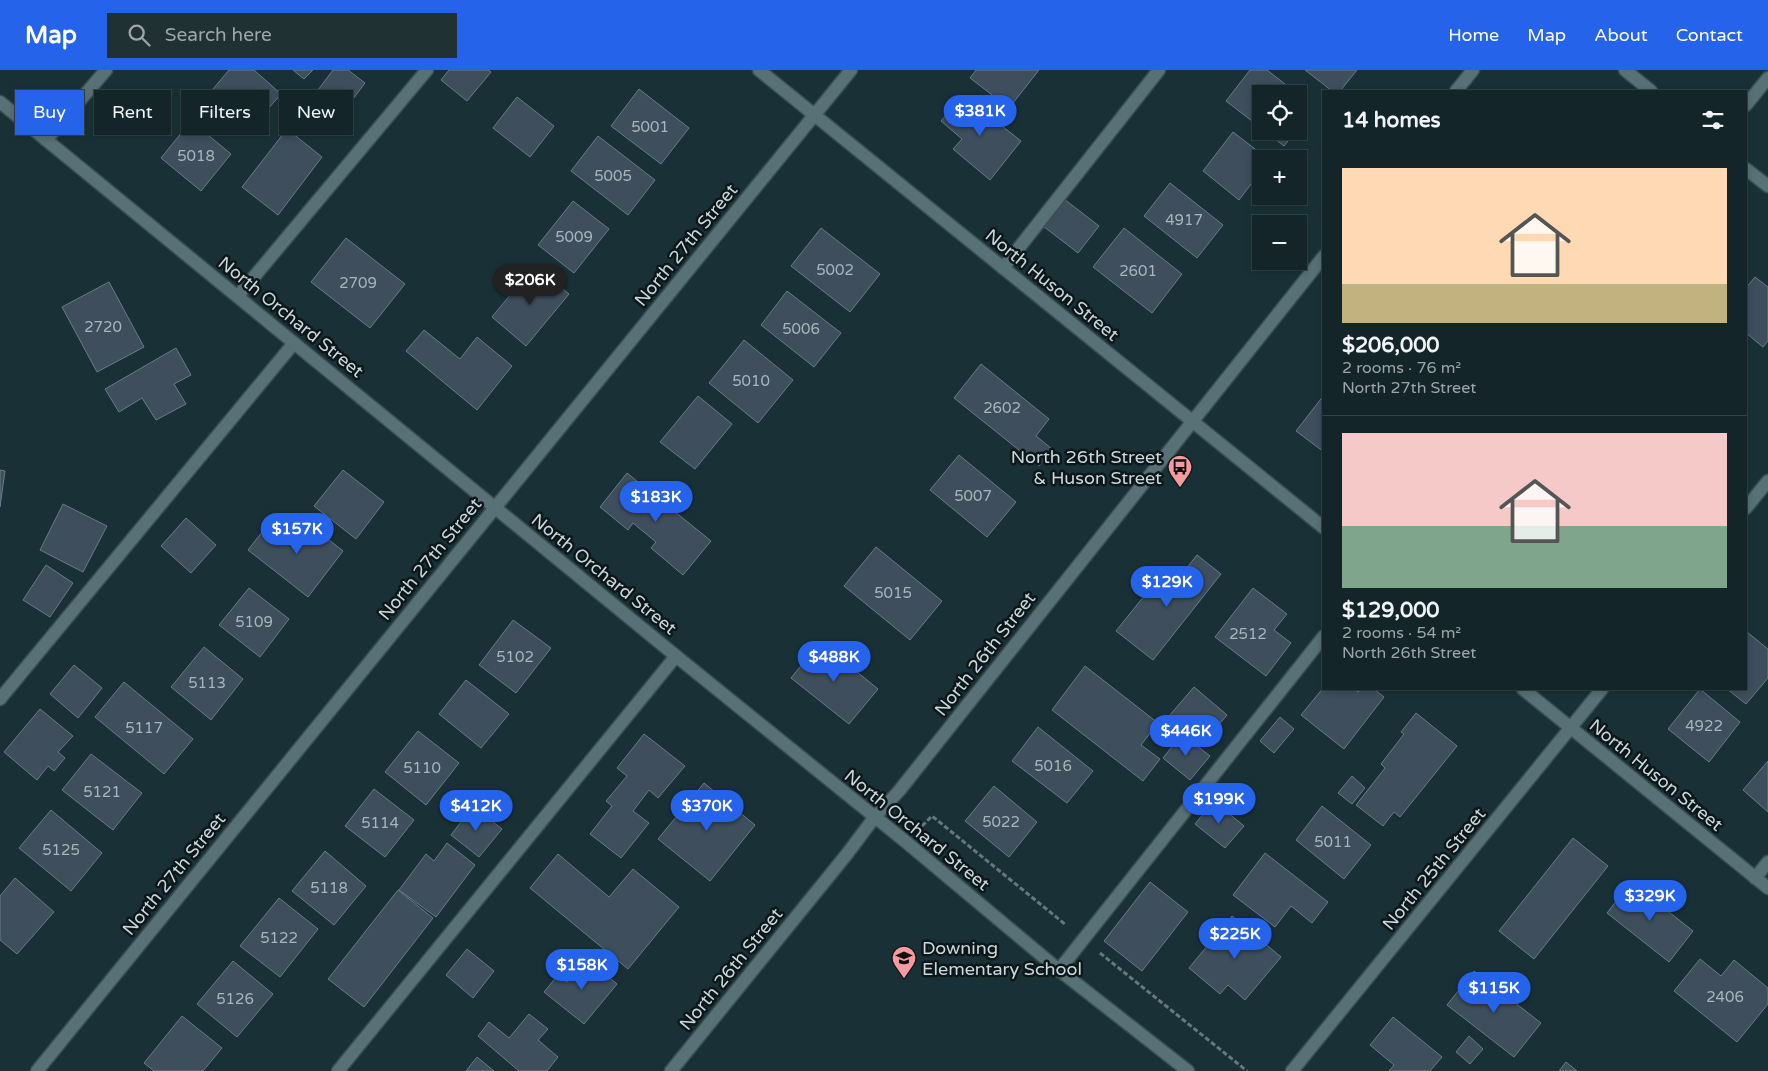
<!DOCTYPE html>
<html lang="en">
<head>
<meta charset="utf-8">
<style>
  body { margin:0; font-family:"Varela Round",sans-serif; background:#203134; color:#f1f3f6; height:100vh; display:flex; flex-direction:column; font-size:19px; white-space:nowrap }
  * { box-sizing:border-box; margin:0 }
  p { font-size:16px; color:#9da5a8 }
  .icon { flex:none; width:28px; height:28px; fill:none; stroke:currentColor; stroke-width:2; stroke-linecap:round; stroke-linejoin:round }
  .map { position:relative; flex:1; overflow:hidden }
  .details { position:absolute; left:1322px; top:20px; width:425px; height:600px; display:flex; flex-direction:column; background:#132528; border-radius:0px; box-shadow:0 2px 8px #0003,0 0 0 1px #324245 }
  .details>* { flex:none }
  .banner { position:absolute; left:15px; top:20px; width:475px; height:45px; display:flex; gap:10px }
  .tools { position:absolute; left:1252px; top:15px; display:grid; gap:10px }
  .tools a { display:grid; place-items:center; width:55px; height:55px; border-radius:0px; background:#132528; box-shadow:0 2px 8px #0003,0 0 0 1px #324245; font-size:25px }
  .price { position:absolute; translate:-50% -42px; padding:0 11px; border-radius:18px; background:#2563eb; color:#fff; font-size:16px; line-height:32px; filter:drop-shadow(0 1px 2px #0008) }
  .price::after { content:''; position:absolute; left:50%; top:30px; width:15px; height:11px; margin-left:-8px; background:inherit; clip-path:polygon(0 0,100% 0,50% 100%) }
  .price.current { background:#222; color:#fff }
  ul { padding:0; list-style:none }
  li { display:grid; align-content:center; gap:10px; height:265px; padding:0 20px }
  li+li { border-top:1px solid #324245 }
  li span { display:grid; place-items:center; height:155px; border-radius:0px; color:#555 }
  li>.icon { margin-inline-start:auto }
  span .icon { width:90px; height:90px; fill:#fffc; stroke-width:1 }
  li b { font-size:21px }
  h2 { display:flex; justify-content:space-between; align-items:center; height:60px; padding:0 20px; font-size:21px }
  .tag { padding:0 18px; border-radius:0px; background:#132528; box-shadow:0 2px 8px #0003,0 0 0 1px #324245; font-size:18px; line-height:45px }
  .tag.current { background:#2563eb; color:#fff }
  header { display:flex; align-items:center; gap:30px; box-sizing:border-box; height:70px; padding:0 25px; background:#2563eb; color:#fff }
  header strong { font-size:24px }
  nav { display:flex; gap:28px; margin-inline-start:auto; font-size:18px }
  .search { width:350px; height:45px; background:#203134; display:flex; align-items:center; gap:12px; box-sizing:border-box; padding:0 18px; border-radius:0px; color:#9da5a8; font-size:19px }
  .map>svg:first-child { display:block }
</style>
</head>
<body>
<header>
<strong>Map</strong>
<div class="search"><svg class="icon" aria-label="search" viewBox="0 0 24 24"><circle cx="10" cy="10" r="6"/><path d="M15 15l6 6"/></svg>Search here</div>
<nav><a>Home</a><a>Map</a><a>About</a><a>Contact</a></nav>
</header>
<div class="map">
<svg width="1768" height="1001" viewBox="0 0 1768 1001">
  <rect width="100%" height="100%" fill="#193136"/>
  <path fill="#3e4e5c" stroke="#697a89" d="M 229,0 L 254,0 L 281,24 L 249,61 L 208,25 Z
    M 293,0 L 313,0 L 304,9 Z
    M 333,0 L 348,0 L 365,13 L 341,45 L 315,24 Z
    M 449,0 L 488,0 L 491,2 L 467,31 L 441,10 Z
    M 976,0 L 1039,0 L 1009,38 L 970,8 Z
    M 1250,0 L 1267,0 L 1294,21 L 1292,24 L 1261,24 L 1261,58 L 1226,31 Z
    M 1305,0 L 1357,0 L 1340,21 L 1332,21 Z
    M 639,19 L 689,58 L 661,94 L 611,56 Z
    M 963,25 L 1021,71 L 990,110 L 953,79 L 962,69 L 941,51 Z
    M 517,27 L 554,56 L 530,87 L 493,58 Z
    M 1299,41 L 1307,48 L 1299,58 Z
    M 191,51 L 231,84 L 201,121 L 161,88 Z
    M 287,59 L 322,87 L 278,145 L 242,117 Z
    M 1265,61 L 1296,61 L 1284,76 Z
    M 1233,62 L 1268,89 L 1261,89 L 1261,101 L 1239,130 L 1203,101 Z
    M 598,66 L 655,110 L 628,145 L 571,101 Z
    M 1170,113 L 1223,155 L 1197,188 L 1144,146 Z
    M 1064,129 L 1099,156 L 1078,183 L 1043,156 Z
    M 573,131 L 609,159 L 574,203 L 538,175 Z
    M 821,158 L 880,204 L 850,242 L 791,196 Z
    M 1124,158 L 1182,204 L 1152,243 L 1093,197 Z
    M 346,168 L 405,214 L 370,258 L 311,212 Z
    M 534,196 L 569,224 L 526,276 L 492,247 Z
    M 1755,207 L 1768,217 L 1768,271 L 1763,277 L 1746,263 L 1746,218 Z
    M 109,212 L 144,277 L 97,302 L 62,237 Z
    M 787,221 L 841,263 L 814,297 L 761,255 Z
    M 424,260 L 460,289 L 477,267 L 512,296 L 477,340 L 406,281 Z
    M 744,270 L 793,310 L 758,353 L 709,313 Z
    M 176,278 L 191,305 L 174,314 L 186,334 L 156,350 L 142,328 L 119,342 L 105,319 Z
    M 981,294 L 1049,349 L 1036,366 L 1052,379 L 1039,396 L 954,328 Z
    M 1324,325 L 1324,382 L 1296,361 Z
    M 698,326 L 732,354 L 695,399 L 660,372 Z
    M 959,385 L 1016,432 L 987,467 L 930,420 Z
    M 0,400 L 5,401 L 0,437 Z
    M 343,400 L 384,432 L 356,469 L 314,436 Z
    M 627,403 L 711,471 L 683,505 L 651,478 L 656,472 L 633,453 L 628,460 L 600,437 Z
    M 63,434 L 107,456 L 83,502 L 40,480 Z
    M 186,448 L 216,475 L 191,503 L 161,476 Z
    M 284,450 L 301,464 L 309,454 L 343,481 L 308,527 L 248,480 L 266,457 L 274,463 Z
    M 876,477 L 942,531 L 910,570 L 844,516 Z
    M 1197,485 L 1221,504 L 1153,590 L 1116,561 L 1161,505 L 1173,515 Z
    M 46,495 L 73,513 L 50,547 L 23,530 Z
    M 249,518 L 289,549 L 260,587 L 219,555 Z
    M 1253,518 L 1287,544 L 1274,560 L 1291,573 L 1266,606 L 1215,567 Z
    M 513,550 L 551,578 L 516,623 L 479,595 Z
    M 1747,562 L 1768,579 L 1768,608 L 1746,634 L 1727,619 L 1746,619 Z
    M 820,572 L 878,619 L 849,654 L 791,608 Z
    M 204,577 L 243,609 L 211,650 L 171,617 Z
    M 74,595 L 102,618 L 78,648 L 50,624 Z
    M 1085,596 L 1158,653 L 1141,675 L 1160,689 L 1143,711 L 1052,640 Z
    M 466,610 L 509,644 L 481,678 L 439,644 Z
    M 124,612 L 193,669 L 164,704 L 95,647 Z
    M 1194,617 L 1227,645 L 1202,674 L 1169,646 Z
    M 1324,617 L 1324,619 L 1354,619 L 1358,622 L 1361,619 L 1374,619 L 1384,627 L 1344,679 L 1301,645 Z
    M 1700,619 L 1740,652 L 1709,692 L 1668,659 Z
    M 40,639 L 73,666 L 58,682 L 65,688 L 54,701 L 48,696 L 37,710 L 4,682 Z
    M 1416,643 L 1457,676 L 1400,747 L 1394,742 L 1383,756 L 1356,735 L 1385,698 L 1381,694 L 1404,664 L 1401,662 Z
    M 1280,647 L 1294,659 L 1274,683 L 1260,671 Z
    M 1038,657 L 1093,701 L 1067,733 L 1012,691 Z
    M 418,661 L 459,693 L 426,735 L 385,702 Z
    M 644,664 L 685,696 L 658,728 L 649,720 L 633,741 L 649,753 L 621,788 L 590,764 L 612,736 L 606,731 L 627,706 L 617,698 Z
    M 1182,664 L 1210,686 L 1190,710 L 1163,688 Z
    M 91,684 L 142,723 L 113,760 L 62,720 Z
    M 1768,691 L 1768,742 L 1743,720 Z
    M 1352,706 L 1365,718 L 1352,734 L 1338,723 Z
    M 704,713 L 755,755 L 710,811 L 658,769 Z
    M 994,716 L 1037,752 L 1009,787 L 965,751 Z
    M 374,719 L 414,750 L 385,787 L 345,756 Z
    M 1214,731 L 1244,756 L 1225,778 L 1195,754 Z
    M 473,736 L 502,759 L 479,787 L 451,765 Z
    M 1322,736 L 1371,775 L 1344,809 L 1296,770 Z
    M 51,740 L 102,783 L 71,821 L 19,778 Z
    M 1573,768 L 1608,796 L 1534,889 L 1499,861 Z
    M 447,773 L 475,795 L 436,847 L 399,820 L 426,784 L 434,791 Z
    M 325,781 L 366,816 L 334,855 L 292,821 Z
    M 1265,783 L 1328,832 L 1312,853 L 1291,836 L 1275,857 L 1233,825 Z
    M 558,784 L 609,827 L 633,799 L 679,837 L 628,899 L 530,818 Z
    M 15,808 L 54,842 L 17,884 L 0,870 L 0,826 Z
    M 1150,812 L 1188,842 L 1142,901 L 1104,871 Z
    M 1631,812 L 1693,861 L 1669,892 L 1607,843 Z
    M 398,820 L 433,848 L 364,937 L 328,909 Z
    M 279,828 L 318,859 L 280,907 L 240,876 Z
    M 1232,846 L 1281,887 L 1245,930 L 1228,915 L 1220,924 L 1189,898 Z
    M 467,879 L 494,901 L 473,928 L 446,905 Z
    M 586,888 L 617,914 L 584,954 L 544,922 L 558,905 L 567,912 Z
    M 1700,889 L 1721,906 L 1734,890 L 1768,918 L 1768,934 L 1737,972 L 1674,921 Z
    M 233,891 L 273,924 L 237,967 L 197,934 Z
    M 1474,901 L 1541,953 L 1514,987 L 1447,935 Z
    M 529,944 L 548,959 L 538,970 L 558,987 L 547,1001 L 519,1001 L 478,966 L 489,952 L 509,968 Z
    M 182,946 L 222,978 L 203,1001 L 154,1001 L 144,993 Z
    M 1393,947 L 1442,987 L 1430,1001 L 1389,1001 L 1394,995 L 1370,975 Z
    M 1469,966 L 1483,979 L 1470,994 L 1456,982 Z
    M 477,987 L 494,1001 L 466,1001 Z
    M 1566,992 L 1577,1001 L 1559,1001 Z"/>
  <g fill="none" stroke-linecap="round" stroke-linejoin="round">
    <defs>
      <path id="service" d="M 1746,35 L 1768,8
        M 1003,198 L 1159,0
        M 238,226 L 427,0
        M 0,629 L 294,273
        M 1755,808 L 1768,792
        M 1059,900 L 1324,566
        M 338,1001 L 676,586"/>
      <path id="minor" d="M 759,0 L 1324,458
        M 1625,0 L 1651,21
        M 46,70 L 106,0
        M 1746,99 L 1768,116
        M 1746,438 L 1768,411
        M 1523,619 L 1768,818
        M 37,1001 L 851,0
        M 1292,1001 L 1602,619"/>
      <path id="tertiary" d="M 1456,21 L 1473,0
        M 0,32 L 676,586 L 906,772 L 1059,900 L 1188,1001
        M 671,1001 L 847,784 L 874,748 L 899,721 L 1324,186"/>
    </defs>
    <use href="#service" stroke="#3a4e52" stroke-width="15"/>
    <use href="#minor" stroke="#3a4e52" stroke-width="15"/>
    <use href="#tertiary" stroke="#3a4e52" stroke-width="15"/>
    <path stroke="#65797d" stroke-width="3" stroke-dasharray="5 2.5" stroke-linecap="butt" d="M 922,756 L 932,746 L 1066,855
      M 1100,883 L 1247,1001"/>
    <use href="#service" stroke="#577176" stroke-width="12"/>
    <use href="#minor" stroke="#577176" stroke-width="12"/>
    <use href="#tertiary" stroke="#577176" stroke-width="12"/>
  </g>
  <defs>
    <symbol id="bus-pin" viewBox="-11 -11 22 30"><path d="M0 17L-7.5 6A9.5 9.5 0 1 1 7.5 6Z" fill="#f59b9f" stroke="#0d1719"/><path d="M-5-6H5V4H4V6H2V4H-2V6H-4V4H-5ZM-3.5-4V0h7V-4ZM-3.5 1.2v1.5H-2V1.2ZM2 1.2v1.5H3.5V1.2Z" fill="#111"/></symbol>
    <symbol id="school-pin" viewBox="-11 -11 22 30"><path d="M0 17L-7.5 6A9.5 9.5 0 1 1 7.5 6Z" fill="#f59b9f" stroke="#0d1719"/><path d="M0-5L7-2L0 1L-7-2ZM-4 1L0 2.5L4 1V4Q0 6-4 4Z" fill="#111"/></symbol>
  </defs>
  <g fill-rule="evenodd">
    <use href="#bus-pin" x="1166" y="383" width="28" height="38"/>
    <use href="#school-pin" x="890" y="874" width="28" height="38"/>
  </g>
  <g text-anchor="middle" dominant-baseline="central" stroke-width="5" stroke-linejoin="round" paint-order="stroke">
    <g font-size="15" fill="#a7b6bb">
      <text x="650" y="57">5001</text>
      <text x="196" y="86">5018</text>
      <text x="613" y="106">5005</text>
      <text x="1184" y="150">4917</text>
      <text x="574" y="167">5009</text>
      <text x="835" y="200">5002</text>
      <text x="1138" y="201">2601</text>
      <text x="358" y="213">2709</text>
      <text x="103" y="257">2720</text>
      <text x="801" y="259">5006</text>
      <text x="751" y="311">5010</text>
      <text x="1002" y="338">2602</text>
      <text x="973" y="426">5007</text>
      <text x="893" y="523">5015</text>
      <text x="254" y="552">5109</text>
      <text x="1248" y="564">2512</text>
      <text x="515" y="587">5102</text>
      <text x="207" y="613">5113</text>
      <text x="1704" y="656">4922</text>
      <text x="144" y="658">5117</text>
      <text x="1053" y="696">5016</text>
      <text x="422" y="698">5110</text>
      <text x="102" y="722">5121</text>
      <text x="1001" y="752">5022</text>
      <text x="380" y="753">5114</text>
      <text x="1333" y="772">5011</text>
      <text x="61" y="780">5125</text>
      <text x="329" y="818">5118</text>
      <text x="279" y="868">5122</text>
      <text x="1725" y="927">2406</text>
      <text x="235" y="929">5126</text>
    </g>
    <g font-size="18" fill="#cad8db" stroke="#0d1719">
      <text transform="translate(686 175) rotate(-51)">North 27th Street</text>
      <text transform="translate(1052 215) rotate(39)">North Huson Street</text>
      <text transform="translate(291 247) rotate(39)">North Orchard Street</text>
      <text transform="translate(430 489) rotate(-51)">North 27th Street</text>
      <text transform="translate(604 504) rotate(39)">North Orchard Street</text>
      <text transform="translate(985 584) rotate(-52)">North 26th Street</text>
      <text transform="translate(1656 705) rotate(39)">North Huson Street</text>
      <text transform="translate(917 760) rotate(39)">North Orchard Street</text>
      <text transform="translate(1434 799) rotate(-51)">North 25th Street</text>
      <text transform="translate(174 804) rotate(-51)">North 27th Street</text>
      <text transform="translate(731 899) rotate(-51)">North 26th Street</text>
    </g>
    <g font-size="18" fill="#cad8db" stroke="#0d1719" text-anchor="end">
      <text x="1162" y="387">North 26th Street<tspan x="1162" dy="21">&amp; Huson Street</tspan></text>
      <text x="922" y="878" text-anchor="start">Downing<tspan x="922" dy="21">Elementary School</tspan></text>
    </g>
  </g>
</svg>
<div class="tools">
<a><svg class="icon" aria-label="locate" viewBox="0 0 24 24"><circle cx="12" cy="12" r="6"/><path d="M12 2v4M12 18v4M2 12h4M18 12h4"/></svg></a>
<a>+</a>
<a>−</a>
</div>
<b class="price" style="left:980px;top:67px">$381K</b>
<b class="price current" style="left:530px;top:236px">$206K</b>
<b class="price" style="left:656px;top:453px">$183K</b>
<b class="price" style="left:297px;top:485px">$157K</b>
<b class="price" style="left:1167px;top:538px">$129K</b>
<b class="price" style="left:834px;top:613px">$488K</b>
<b class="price" style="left:1186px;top:687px">$446K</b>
<b class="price" style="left:1219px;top:755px">$199K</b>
<b class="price" style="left:476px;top:762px">$412K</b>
<b class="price" style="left:707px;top:762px">$370K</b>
<b class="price" style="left:1650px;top:852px">$329K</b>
<b class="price" style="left:1235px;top:890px">$225K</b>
<b class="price" style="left:582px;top:921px">$158K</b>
<b class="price" style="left:1494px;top:944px">$115K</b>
<div class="banner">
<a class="tag current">Buy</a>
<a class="tag">Rent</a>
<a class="tag">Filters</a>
<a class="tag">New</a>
</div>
<section class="details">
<h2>14 homes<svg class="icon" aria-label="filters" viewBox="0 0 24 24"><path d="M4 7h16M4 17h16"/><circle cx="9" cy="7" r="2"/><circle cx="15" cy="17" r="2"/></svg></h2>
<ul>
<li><span style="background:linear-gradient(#ffd9b3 75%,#c2b280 0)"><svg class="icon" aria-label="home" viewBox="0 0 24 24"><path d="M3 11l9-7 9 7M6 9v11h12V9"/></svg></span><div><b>$206,000</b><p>2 rooms · 76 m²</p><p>North 27th Street</p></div></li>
<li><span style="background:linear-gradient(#f6c9c9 60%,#7fa58c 0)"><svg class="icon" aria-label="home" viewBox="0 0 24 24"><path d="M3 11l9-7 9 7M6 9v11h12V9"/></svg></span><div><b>$129,000</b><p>2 rooms · 54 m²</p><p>North 26th Street</p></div></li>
</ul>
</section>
</div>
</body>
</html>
